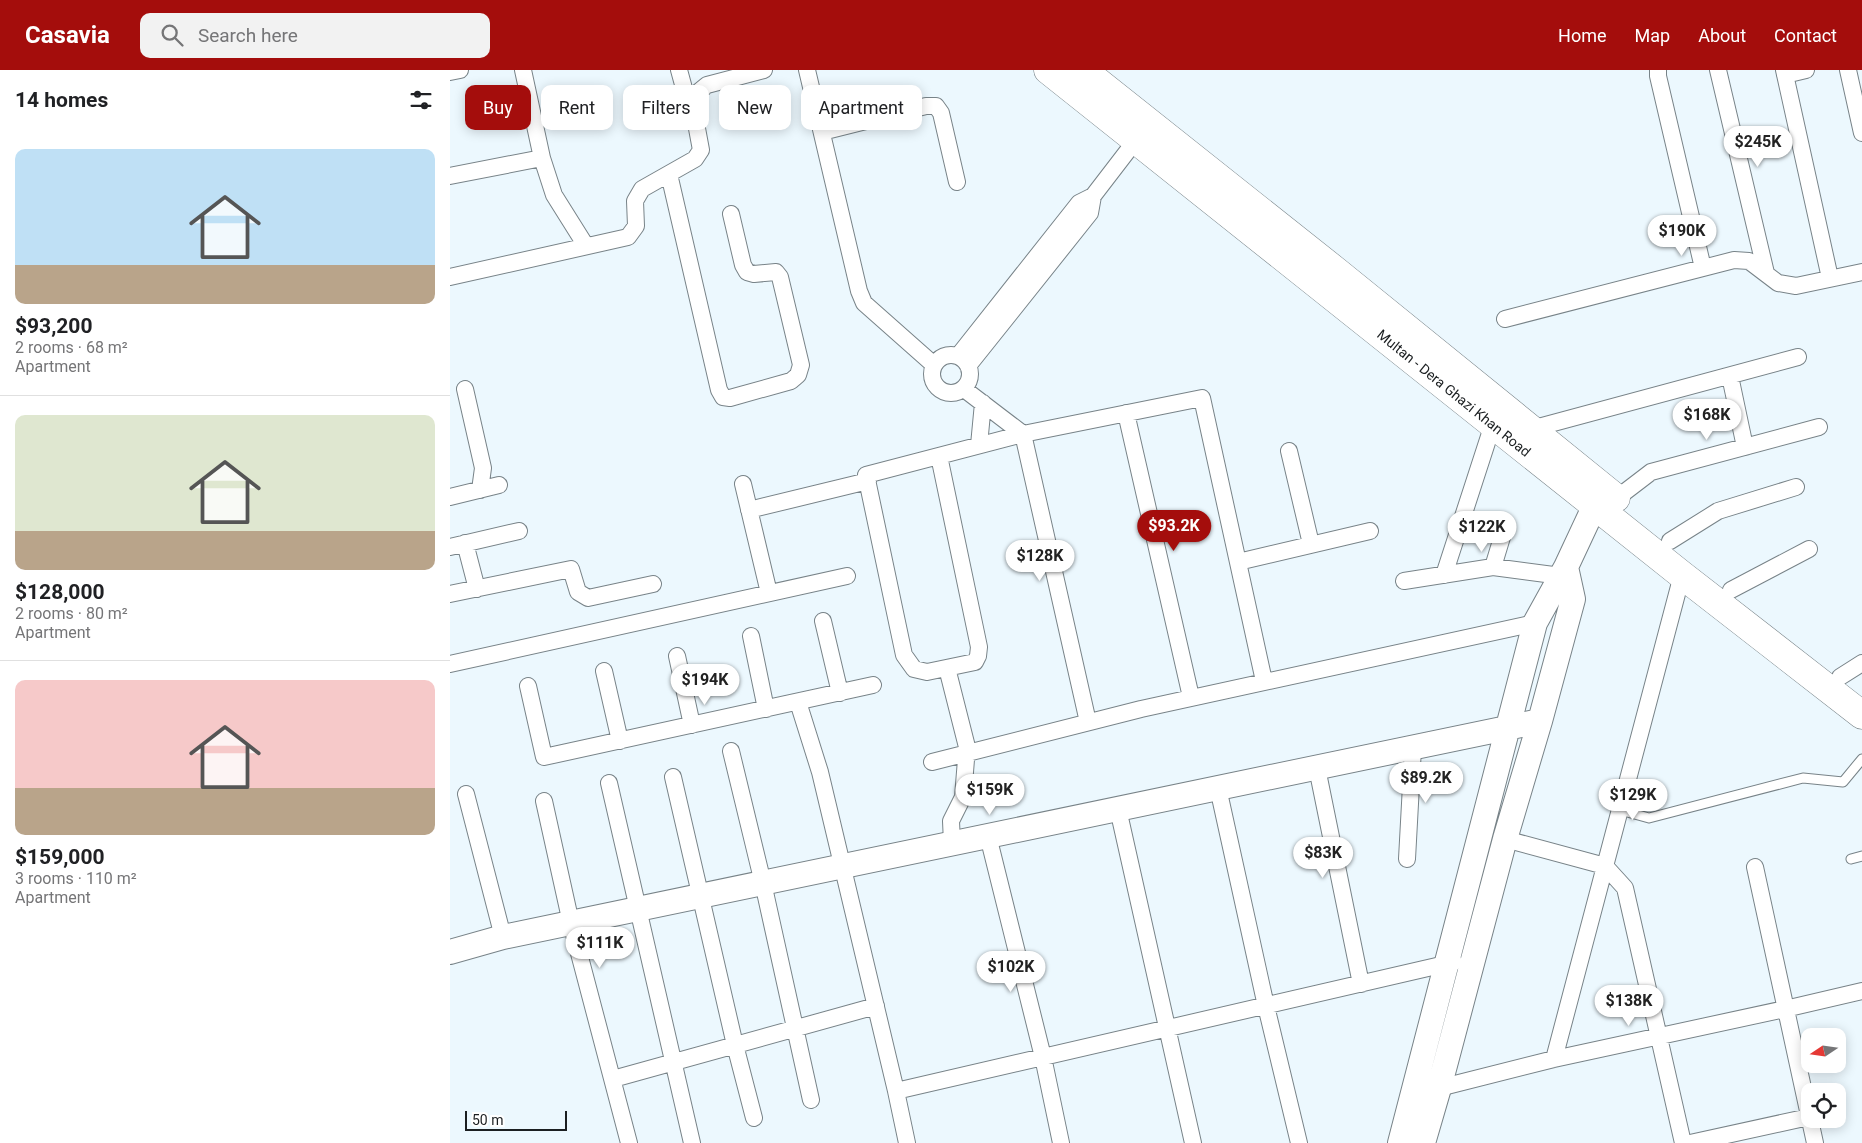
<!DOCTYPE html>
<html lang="en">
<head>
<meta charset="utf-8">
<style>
  body { margin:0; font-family:Roboto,sans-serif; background:#f2f2f2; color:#202124; height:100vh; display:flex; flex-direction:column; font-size:19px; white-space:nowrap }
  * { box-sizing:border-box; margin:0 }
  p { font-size:16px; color:#757577 }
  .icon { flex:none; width:28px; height:28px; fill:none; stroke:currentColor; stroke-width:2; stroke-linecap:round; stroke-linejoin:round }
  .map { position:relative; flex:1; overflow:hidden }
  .drawer { display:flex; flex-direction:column; background:#fff; width:450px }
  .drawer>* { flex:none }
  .hud { position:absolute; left:15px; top:15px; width:475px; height:45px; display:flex; gap:10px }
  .needle { width:32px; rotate:257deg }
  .fabs { position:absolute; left:1351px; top:958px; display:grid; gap:10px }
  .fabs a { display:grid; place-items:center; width:45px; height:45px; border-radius:10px; background:#fff; box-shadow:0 2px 12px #0003; font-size:25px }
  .scale { position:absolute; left:15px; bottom:12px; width:102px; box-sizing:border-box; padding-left:5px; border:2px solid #1b1f21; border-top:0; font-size:14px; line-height:18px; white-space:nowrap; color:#1b1f21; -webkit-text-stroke:4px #fff; paint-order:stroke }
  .price { position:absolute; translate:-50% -42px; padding:0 11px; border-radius:18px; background:#fff; color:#222; font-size:16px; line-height:32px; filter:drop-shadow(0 1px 2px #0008) }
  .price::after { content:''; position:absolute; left:50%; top:30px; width:15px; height:11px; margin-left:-8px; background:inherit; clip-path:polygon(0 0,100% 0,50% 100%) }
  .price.selected { background:#a40d0c; color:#fff }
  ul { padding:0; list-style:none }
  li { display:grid; align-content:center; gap:10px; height:265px; padding:0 15px }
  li+li { border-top:1px solid #e0e0e0 }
  li span { display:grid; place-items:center; height:155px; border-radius:10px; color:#555 }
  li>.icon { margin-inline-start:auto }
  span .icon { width:90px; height:90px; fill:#fffc; stroke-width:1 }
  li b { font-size:21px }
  h2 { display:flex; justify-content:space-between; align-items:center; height:60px; padding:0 15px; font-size:21px }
  .pill { padding:0 18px; border-radius:10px; background:#fff; box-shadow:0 2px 12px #0003; font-size:18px; line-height:45px }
  .pill.selected { background:#a40d0c; color:#fff }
  header { display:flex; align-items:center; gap:30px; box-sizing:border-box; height:70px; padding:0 25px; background:#a40d0c; color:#fff }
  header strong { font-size:24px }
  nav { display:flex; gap:28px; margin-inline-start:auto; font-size:18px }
  .search { width:350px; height:45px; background:#f2f2f2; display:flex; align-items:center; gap:12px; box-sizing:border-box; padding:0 18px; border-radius:10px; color:#757577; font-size:19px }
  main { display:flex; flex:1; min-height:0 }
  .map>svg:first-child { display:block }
</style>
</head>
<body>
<header>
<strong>Casavia</strong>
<div class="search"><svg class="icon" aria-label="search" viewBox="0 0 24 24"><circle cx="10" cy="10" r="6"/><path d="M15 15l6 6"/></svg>Search here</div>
<nav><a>Home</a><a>Map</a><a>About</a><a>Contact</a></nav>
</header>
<main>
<section class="drawer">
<h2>14 homes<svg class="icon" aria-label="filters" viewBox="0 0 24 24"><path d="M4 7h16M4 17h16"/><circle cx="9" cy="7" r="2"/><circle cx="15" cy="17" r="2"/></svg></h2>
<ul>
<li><span style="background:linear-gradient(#bfe0f5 75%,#b9a48a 0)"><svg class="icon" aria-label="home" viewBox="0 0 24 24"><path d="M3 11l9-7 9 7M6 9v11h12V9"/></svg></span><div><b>$93,200</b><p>2 rooms · 68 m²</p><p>Apartment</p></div></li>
<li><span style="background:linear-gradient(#dfe7d0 75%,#b9a48a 0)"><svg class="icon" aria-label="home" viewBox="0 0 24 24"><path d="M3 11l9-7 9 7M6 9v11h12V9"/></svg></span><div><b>$128,000</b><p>2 rooms · 80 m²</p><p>Apartment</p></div></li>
<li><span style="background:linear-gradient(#f6c9c9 70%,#b9a48a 0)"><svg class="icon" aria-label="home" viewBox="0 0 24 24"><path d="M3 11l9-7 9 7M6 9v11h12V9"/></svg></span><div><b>$159,000</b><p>3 rooms · 110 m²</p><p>Apartment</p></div></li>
</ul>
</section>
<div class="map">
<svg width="1412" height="1073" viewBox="0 0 1412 1073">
  <rect width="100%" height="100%" fill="#ecf8fe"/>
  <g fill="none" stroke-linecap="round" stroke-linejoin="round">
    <defs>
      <path id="lane" d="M 1170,740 L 1199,748 L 1353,708 L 1393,712 L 1412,689
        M 1401,789 L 1412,786"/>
      <path id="street" d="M 73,0 L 92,88 L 104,125 L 136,176
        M 229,0 L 235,22 L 246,24
        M 357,0 L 409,221 L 414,233 L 484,295
        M 1208,0 L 1208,6 L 1253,198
        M 1268,0 L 1316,203
        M 1334,0 L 1380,208
        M 1398,0 L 1412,63
        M 0,2 L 10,0
        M 1335,5 L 1356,0
        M 372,62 L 476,36 L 486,36 L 491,43 L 507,112
        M 219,104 L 269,320 L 273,327 L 280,328 L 341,311 L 348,305 L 351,295 L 330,207 L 326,202 L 304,204 L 297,202 L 293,195 L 281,144
        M 0,106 L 92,88
        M 0,207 L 178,167 L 186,156 L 185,131 L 192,119 L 245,89 L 251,80 L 243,37 L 246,24 L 257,15 L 314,0
        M 1055,249 L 1284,190 L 1299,191 L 1328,213 L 1346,216 L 1412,202
        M482 304a19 19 0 1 1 38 0a19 19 0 1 1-38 0Z
        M 508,286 L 629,133 L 643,126
        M 518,296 L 640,143 L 643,126 L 686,70
        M 1280,306 L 1295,377
        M 15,319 L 33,398 L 30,420
        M 514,319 L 573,364 L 638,652
        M 676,343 L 741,627
        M 1081,359 L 1348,287
        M 529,375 L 533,333
        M 839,381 L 861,474
        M 489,386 L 529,577 L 528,586 L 525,592 L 477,602 L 464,599 L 454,585 L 416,405 L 573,364 L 752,328 L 814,611
        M 293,414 L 319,523
        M 0,427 L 49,415
        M 1167,428 L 1201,402 L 1369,357
        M 299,440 L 418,411
        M 1220,471 L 1268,441 L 1346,417
        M 15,473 L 27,519
        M 0,477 L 69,461
        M 788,492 L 920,461
        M 1043,497 L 1056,454
        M 994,505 L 1043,354
        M 954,511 L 1043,497 L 1111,506
        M 1281,520 L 1359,479
        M 0,524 L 121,499 L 128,522 L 138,528 L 203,514
        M 373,551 L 390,623
        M 301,566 L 316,639
        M 227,586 L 242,655
        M 0,594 L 397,506
        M 497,598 L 517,677 L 513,727 L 501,751 L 502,773
        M 154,601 L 170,671
        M 1390,607 L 1412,593
        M 78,616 L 94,687 L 423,615
        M 348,632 L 370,702 L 446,1021 L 457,1073
        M 281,681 L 313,813 L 361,1030
        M 482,692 L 691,639 L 1085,553
        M 867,698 L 911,914
        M 223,707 L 285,975 L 304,1048
        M 159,713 L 242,1073
        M 768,718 L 816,936 L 849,1073
        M 16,724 L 53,867
        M 94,731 L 121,853 L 179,1073
        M 668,739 L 743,1073
        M 538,766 L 593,987 L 611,1073
        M 1055,769 L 1155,796 L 1175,818 L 1233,1073
        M 957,789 L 963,678
        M 1305,797 L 1365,1073
        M 1104,989 L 1232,505
        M 163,1009 L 426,936
        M 446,1021 L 1004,892
        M 981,1022 L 989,1018 L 1104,989 L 1335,939 L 1412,921
        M 1240,1073 L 1359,1047"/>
      <path id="secondary" d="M 0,882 L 53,867 L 1090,651
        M 950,1073 L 1085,553 L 1116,497 L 1145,435
        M 973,1073 L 989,1018 L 1055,769 L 1090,651 L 1123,529 L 1116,497"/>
      <path id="highway" d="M 598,0 L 1232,505 L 1412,645
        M 633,0 L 886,201 L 1166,428"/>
    </defs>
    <use href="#lane" stroke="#788388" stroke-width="11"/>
    <use href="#street" stroke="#788388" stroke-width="18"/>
    <use href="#secondary" stroke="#788388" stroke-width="26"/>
    <use href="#highway" stroke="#788388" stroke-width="29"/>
    <use href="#lane" stroke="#fff" stroke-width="9"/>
    <use href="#street" stroke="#fff" stroke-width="16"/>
    <use href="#secondary" stroke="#fff" stroke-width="24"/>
    <use href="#highway" stroke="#fff" stroke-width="28"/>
  </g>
  <g text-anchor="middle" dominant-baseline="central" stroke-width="4" stroke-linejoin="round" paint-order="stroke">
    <g font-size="14" fill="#1b1f21" stroke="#fff">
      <text transform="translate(1004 323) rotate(39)">Multan - Dera Ghazi Khan Road</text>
    </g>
  </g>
</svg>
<div class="fabs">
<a><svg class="needle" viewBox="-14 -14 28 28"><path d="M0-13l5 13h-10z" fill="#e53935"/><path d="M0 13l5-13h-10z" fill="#757577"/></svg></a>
<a><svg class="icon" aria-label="locate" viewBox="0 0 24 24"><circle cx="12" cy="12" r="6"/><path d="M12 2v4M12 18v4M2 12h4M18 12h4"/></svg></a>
</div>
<div class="scale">50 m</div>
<b class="price" style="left:1308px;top:98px">$245K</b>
<b class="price" style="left:1232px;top:187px">$190K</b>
<b class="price" style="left:1257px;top:371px">$168K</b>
<b class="price selected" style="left:724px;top:482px">$93.2K</b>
<b class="price" style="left:1032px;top:483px">$122K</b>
<b class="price" style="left:590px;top:512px">$128K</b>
<b class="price" style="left:255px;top:636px">$194K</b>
<b class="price" style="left:976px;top:734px">$89.2K</b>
<b class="price" style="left:540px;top:746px">$159K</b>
<b class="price" style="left:1183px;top:751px">$129K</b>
<b class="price" style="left:873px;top:809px">$83K</b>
<b class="price" style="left:150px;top:899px">$111K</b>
<b class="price" style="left:561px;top:923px">$102K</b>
<b class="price" style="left:1179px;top:957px">$138K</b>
<div class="hud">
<a class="pill selected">Buy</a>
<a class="pill">Rent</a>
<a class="pill">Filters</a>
<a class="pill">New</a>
<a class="pill">Apartment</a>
</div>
</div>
</main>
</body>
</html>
